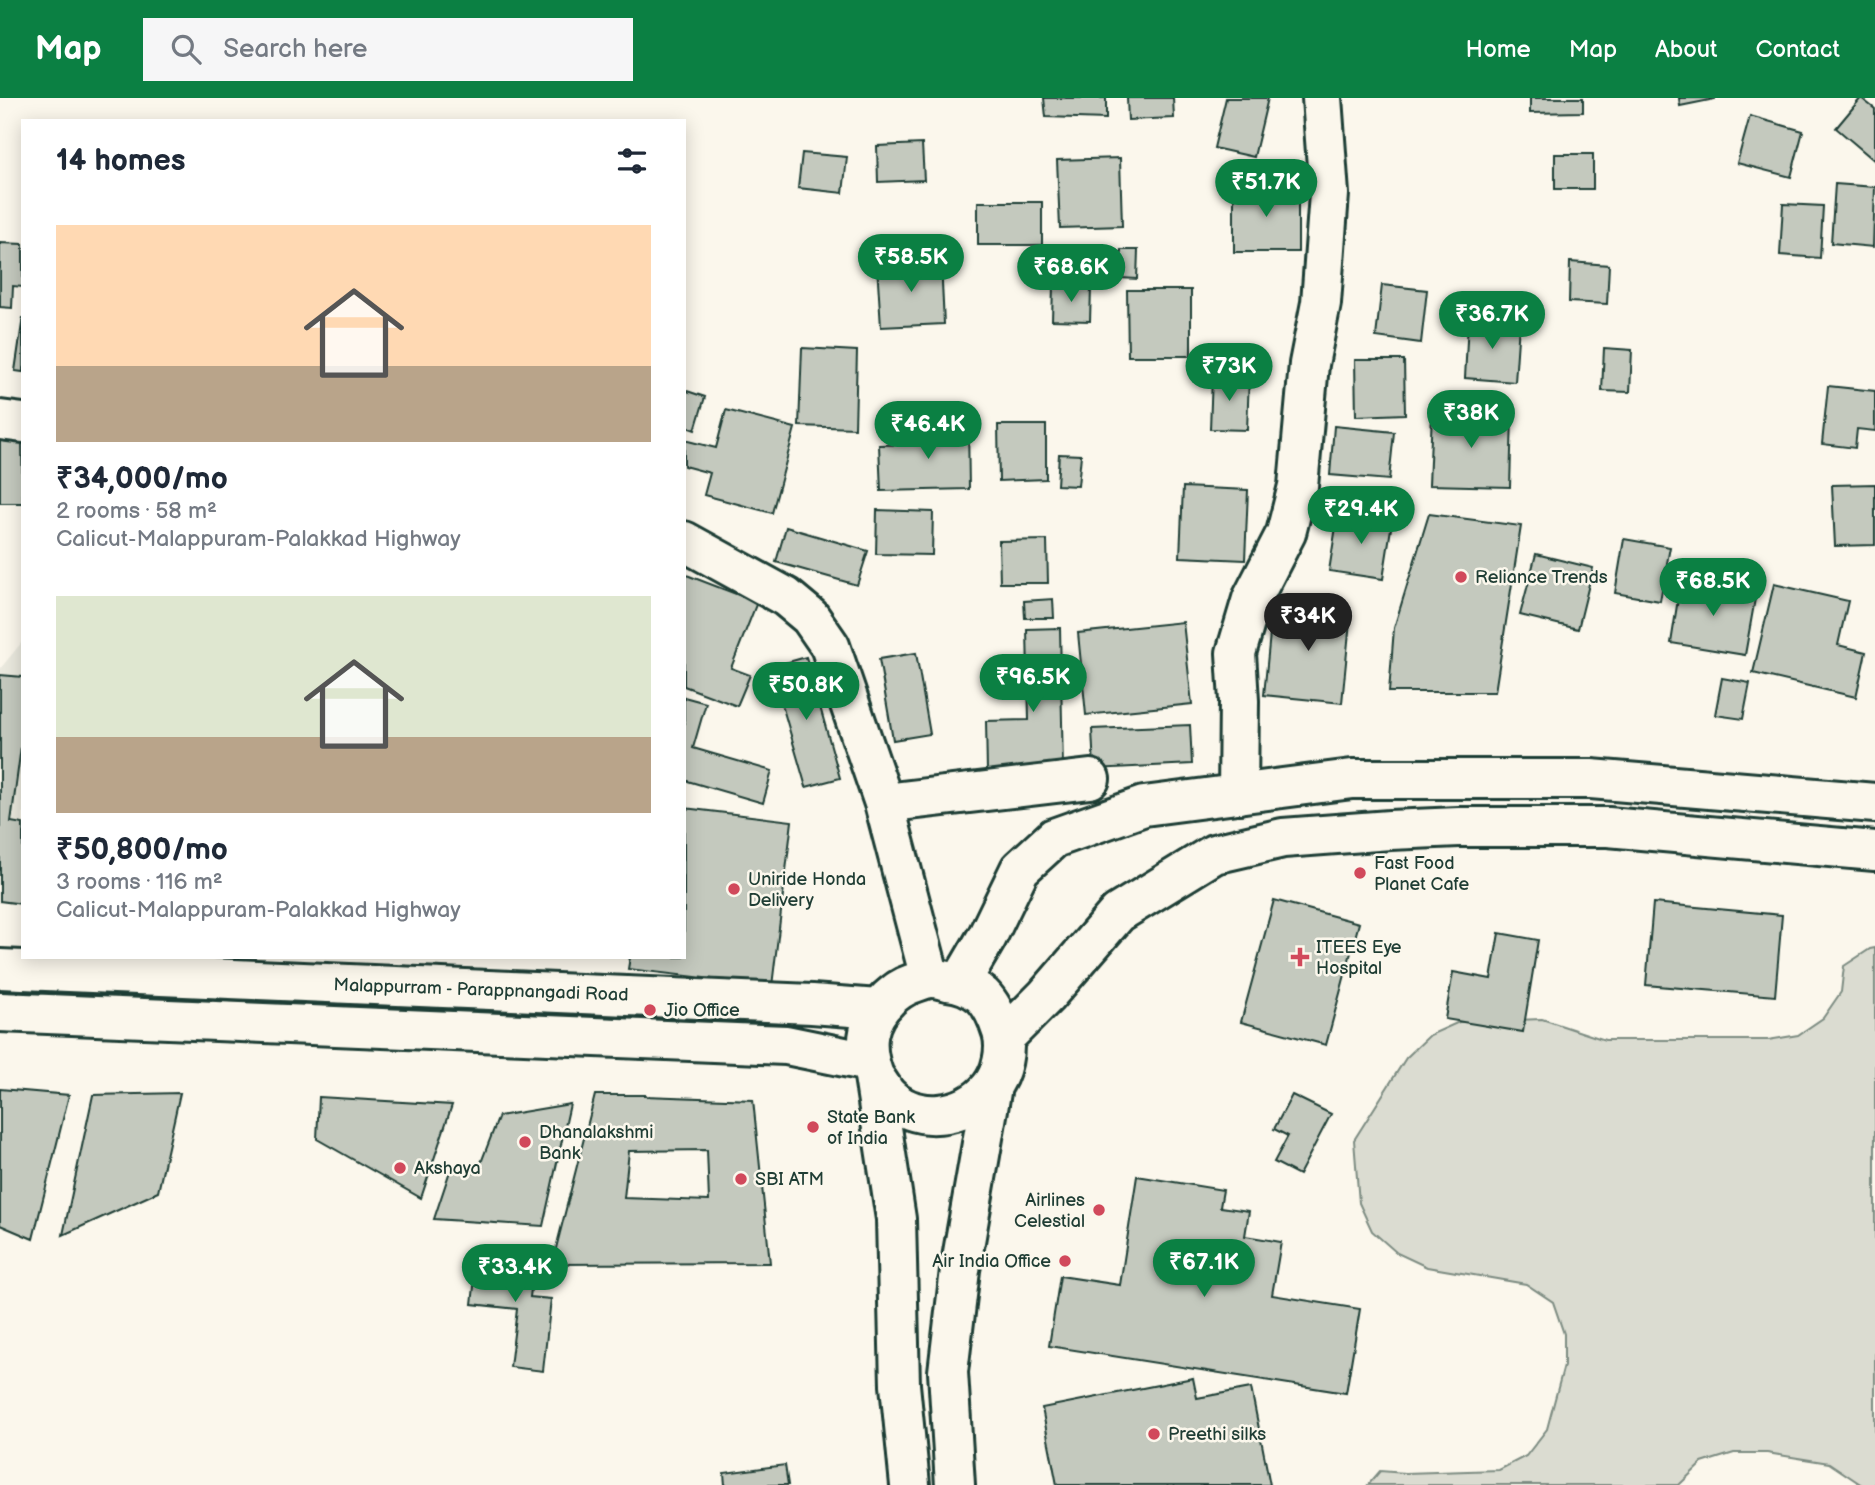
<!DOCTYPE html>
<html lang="en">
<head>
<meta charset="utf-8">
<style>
  body { margin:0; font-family:"Balsamiq Sans",sans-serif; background:#f6f6f7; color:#1f2937; height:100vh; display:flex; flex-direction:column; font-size:26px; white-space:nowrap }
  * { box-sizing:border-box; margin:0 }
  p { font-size:23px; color:#747a83 }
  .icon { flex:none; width:38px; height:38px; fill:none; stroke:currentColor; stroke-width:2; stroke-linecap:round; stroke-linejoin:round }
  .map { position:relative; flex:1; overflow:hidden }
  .side { position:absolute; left:21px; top:21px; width:665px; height:840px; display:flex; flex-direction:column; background:#fff; border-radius:0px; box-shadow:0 4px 18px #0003 }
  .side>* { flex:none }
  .price { position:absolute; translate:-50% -60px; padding:0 16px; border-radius:24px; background:#0b8043; color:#fff; font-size:23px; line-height:46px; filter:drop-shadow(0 2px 4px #0008) }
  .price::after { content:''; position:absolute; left:50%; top:42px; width:21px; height:16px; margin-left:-10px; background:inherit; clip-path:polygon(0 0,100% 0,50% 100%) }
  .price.selected { background:#222; color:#fff }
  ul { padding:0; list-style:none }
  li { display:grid; align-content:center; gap:14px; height:371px; padding:0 35px }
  li span { display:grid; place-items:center; height:217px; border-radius:0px; color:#555 }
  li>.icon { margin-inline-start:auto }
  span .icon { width:126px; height:126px; fill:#fffc; stroke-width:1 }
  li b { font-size:30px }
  h2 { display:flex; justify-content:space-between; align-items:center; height:84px; padding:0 35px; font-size:30px }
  header { display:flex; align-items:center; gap:42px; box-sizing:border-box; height:98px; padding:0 35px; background:#0b8043; color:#fff }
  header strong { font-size:33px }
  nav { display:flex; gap:38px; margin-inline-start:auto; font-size:24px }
  .search { width:490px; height:63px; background:#f6f6f7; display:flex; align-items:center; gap:18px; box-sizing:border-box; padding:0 24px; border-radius:0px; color:#747a83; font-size:26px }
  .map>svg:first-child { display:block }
</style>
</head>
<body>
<header>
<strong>Map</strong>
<div class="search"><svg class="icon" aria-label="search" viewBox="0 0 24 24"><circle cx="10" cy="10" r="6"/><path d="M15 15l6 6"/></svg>Search here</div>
<nav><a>Home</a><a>Map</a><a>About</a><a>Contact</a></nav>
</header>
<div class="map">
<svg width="1875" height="1387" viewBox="0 0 1875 1387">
  <rect width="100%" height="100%" fill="#fbf7ec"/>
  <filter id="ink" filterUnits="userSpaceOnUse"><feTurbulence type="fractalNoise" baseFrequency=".0143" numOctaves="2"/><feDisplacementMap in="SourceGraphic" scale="14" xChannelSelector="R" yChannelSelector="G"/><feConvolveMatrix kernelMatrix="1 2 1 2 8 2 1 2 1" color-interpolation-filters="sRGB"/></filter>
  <g filter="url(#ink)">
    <path fill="#eae9de" d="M 22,544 L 23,544 L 23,787 L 0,785 L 0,571 Z"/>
    <path fill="#dbdcd1" stroke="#7d8c82" stroke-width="2" d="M 1875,850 L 1875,1387 L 1862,1387 L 1829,1365 L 1767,1355 L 1734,1355 L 1702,1365 L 1679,1387 L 1368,1387 L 1380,1373 L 1405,1375 L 1499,1372 L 1526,1358 L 1547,1331 L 1564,1267 L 1564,1236 L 1553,1204 L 1526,1186 L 1427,1169 L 1397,1155 L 1372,1133 L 1359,1105 L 1354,1042 L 1406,960 L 1430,937 L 1459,924 L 1542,921 L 1605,942 L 1768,942 L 1798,937 L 1823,920 L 1841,894 L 1844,868 L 1870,851 Z"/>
    <path fill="#c4c9be" stroke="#1f3d34" stroke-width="2" fill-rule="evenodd" d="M 1044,0 L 1106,0 L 1106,21 L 1046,19 Z
      M 1127,0 L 1173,0 L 1174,20 L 1128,22 Z
      M 1226,0 L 1268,0 L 1254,59 L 1214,50 Z
      M 1530,0 L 1583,0 L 1583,14 L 1530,15 Z
      M 1679,0 L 1715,0 L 1715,1 L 1680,8 Z
      M 1861,0 L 1875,11 L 1875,63 L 1836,30 Z
      M 1750,18 L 1803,33 L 1791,79 L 1737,65 Z
      M 922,46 L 924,82 L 878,84 L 877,48 Z
      M 802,55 L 847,59 L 843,95 L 798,90 Z
      M 1555,56 L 1593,56 L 1593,91 L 1555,91 Z
      M 1120,60 L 1122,128 L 1060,130 L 1057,62 Z
      M 1835,86 L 1875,89 L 1873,149 L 1831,145 Z
      M 1298,87 L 1298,154 L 1234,154 L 1234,88 Z
      M 978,104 L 1042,104 L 1042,147 L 978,147 Z
      M 1783,106 L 1823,108 L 1820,160 L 1780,157 Z
      M 0,145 L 23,146 L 23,189 L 13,188 L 12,210 L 0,209 Z
      M 1121,152 L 1138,152 L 1137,181 L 1120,180 Z
      M 941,164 L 944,226 L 881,229 L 877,167 Z
      M 1570,164 L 1609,167 L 1607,206 L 1569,204 Z
      M 1382,187 L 1427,192 L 1421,245 L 1376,239 Z
      M 1053,188 L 1091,190 L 1090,223 L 1052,222 Z
      M 1127,192 L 1191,192 L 1191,258 L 1128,258 Z
      M 23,219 L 23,274 L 15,273 Z
      M 1468,223 L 1519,226 L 1515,284 L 1465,280 Z
      M 802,250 L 857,253 L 855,330 L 799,328 Z
      M 1604,250 L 1632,252 L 1630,294 L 1602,293 Z
      M 1355,262 L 1404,262 L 1405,316 L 1356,318 Z
      M 1212,278 L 1249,279 L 1247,332 L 1210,331 Z
      M 1828,288 L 1875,293 L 1875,333 L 1857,331 L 1855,350 L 1822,346 Z
      M 684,292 L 705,299 L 695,332 L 684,328 Z
      M 726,312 L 795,330 L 772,415 L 704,397 L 710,375 L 684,368 L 684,342 L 716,350 Z
      M 1432,315 L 1512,317 L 1510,389 L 1429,387 Z
      M 968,326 L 969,391 L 881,393 L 879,347 L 925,346 L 924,327 Z
      M 998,327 L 1046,327 L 1046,381 L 999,383 Z
      M 1334,328 L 1394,334 L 1389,382 L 1330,377 Z
      M 22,341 L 23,405 L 0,405 L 0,342 Z
      M 1059,356 L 1081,357 L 1078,388 L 1057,387 Z
      M 1875,386 L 1875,447 L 1835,448 L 1832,387 Z
      M 1183,389 L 1248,392 L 1245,462 L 1180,459 Z
      M 877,412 L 933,414 L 932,457 L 876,456 Z
      M 1338,416 L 1392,424 L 1383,481 L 1329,473 Z
      M 1429,416 L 1521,428 L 1495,594 L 1389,594 L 1394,530 Z
      M 786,429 L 868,453 L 857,487 L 776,464 Z
      M 1624,441 L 1670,449 L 1660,503 L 1615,495 Z
      M 1047,442 L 1048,485 L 1000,485 L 999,443 Z
      M 1536,456 L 1593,470 L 1578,531 L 1520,517 Z
      M 684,476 L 757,504 L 731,570 L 750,577 L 737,608 L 684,588 Z
      M 1681,482 L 1756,495 L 1745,557 L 1671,545 Z
      M 1774,486 L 1848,503 L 1838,547 L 1866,554 L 1856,599 L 1753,575 Z
      M 1053,501 L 1054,520 L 1025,520 L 1024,503 Z
      M 1273,505 L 1351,513 L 1342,605 L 1264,597 Z
      M 1183,524 L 1192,606 L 1086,617 L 1078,535 Z
      M 1060,530 L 1063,671 L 987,673 L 986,623 L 1029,622 L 1027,531 Z
      M 916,555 L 930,636 L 893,642 L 879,561 Z
      M 806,559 L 840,680 L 806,689 L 771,569 Z
      M 0,577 L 23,579 L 23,634 L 11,724 L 23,726 L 23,806 L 0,803 Z
      M 1722,580 L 1750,585 L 1743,621 L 1715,617 Z
      M 684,599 L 706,605 L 693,650 L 772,673 L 763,705 L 684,682 Z
      M 1190,627 L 1192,666 L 1094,671 L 1092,631 Z
      M 684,710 L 792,723 L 772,888 L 628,871 L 630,859 L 684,859 Z
      M 1274,802 L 1359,825 L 1326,947 L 1241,924 Z
      M 1653,805 L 1782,817 L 1775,898 L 1646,887 Z
      M 1499,835 L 1538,842 L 1523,934 L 1445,921 L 1453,874 L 1491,881 Z
      M 0,991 L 69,997 L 33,1141 L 0,1127 Z
      M 180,995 L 158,1094 L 63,1137 L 93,997 Z
      M 595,997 L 645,997 L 645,998 L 753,1002 L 770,1165 L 552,1166 ZM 707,1052 L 709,1103 L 624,1100 L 629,1053 Z
      M 1292,997 L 1331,1016 L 1299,1077 L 1274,1064 L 1288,1038 L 1274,1031 Z
      M 319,999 L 452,1007 L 421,1100 L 317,1041 Z
      M 570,1006 L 543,1128 L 434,1121 L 451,1070 L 477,1075 L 499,1018 Z
      M 1137,1078 L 1223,1092 L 1220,1109 L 1249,1113 L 1245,1138 L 1281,1144 L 1272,1197 L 1360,1211 L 1346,1295 L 1049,1248 L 1060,1178 L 1120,1187 Z
      M 478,1154 L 535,1160 L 530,1199 L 551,1201 L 543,1273 L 510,1269 L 517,1211 L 472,1206 Z
      M 1193,1280 L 1197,1300 L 1251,1290 L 1270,1387 L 1057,1387 L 1042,1310 Z
      M 785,1367 L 788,1387 L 725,1387 L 724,1375 Z"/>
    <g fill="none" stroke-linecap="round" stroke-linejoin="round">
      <defs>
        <path id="minor" d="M 0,322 L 23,325
          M 684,443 L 786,499 L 810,519 L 830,548 L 884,705 L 930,880
          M 1238,696 L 1239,603 L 1236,555 L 1252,501 L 1286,435 L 1298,388 L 1309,266 L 1321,205 L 1329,96 L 1322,0
          M 884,705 L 1090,681"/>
        <path id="major" d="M 0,871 L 812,906 L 878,911
          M 0,914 L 786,947 L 869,964"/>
        <path id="highway" d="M 960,885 L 987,839 L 1020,771 L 1054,740 L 1144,708 L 1352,681 L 1591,681 L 1875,705
          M 1004,940 L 1046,898 L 1118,815 L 1214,756 L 1283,740 L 1390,732 L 1459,729 L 1608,729 L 1875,753
          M 874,978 C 878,984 882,990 886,996 C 915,1027 965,1020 990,990 C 1002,976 1007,951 1002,934 C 998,921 992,907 982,897 C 972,889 959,884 948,883 C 943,882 937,880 932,880 C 925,880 918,884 911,886 C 902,889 897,893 889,900 C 865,923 863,948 874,978 L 896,1121 L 900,1287 L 910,1387
          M 955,1387 L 948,1274 L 960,1172 L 992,988"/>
      </defs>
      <use href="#minor" stroke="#1f3d34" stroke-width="44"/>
      <use href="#major" stroke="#1f3d34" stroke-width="44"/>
      <use href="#highway" stroke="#1f3d34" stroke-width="44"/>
      <use href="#minor" stroke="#fbf7ec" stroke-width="38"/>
      <use href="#major" stroke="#fbf7ec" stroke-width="38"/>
      <use href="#highway" stroke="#fbf7ec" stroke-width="38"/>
    </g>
  </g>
  <g fill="#d1495b" stroke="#fbf7ec" stroke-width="2.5">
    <circle cx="1461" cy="479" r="7"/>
    <circle cx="1360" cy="775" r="7"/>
    <circle cx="734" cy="791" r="7"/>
    <path d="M1296.5 848.5h7v7h7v7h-7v7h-7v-7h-7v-7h7z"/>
    <circle cx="650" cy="912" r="7"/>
    <circle cx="813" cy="1029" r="7"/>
    <circle cx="525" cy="1044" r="7"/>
    <circle cx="400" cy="1070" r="7"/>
    <circle cx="741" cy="1081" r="7"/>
    <circle cx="1099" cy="1112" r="7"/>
    <circle cx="1065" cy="1163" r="7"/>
    <circle cx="1154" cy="1336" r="7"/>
  </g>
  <g text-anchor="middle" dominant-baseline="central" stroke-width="5" stroke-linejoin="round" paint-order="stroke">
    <g font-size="18" fill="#1f3d34" stroke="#fbf7ec" text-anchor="start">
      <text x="1475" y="479">Reliance Trends</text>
      <text x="1374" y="765">Fast Food<tspan x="1374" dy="21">Planet Cafe</tspan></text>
      <text x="748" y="781">Uniride Honda<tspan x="748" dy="21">Delivery</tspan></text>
      <text x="1316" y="849">ITEES Eye<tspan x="1316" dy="21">Hospital</tspan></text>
      <text x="664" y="912">Jio Office</text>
      <text x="827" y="1019">State Bank<tspan x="827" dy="21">of India</tspan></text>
      <text x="539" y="1034">Dhanalakshmi<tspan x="539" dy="21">Bank</tspan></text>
      <text x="414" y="1070">Akshaya</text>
      <text x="755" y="1081">SBI ATM</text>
      <text x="1085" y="1102" text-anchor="end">Airlines<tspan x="1085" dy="21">Celestial</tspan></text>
      <text x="1051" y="1163" text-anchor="end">Air India Office</text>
      <text x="1168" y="1336">Preethi silks</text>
    </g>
    <g font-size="18" fill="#1f3d34" stroke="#fbf7ec">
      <text transform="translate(481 892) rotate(2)">Malappurram - Parappnangadi Road</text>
    </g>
  </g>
</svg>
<b class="price" style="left:1266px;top:121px">₹51.7K</b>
<b class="price" style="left:911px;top:196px">₹58.5K</b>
<b class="price" style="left:1071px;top:206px">₹68.6K</b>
<b class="price" style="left:1492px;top:253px">₹36.7K</b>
<b class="price" style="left:1229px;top:305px">₹73K</b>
<b class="price" style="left:1471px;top:352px">₹38K</b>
<b class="price" style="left:928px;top:363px">₹46.4K</b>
<b class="price" style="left:1361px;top:448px">₹29.4K</b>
<b class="price" style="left:1713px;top:520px">₹68.5K</b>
<b class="price selected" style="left:1308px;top:555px">₹34K</b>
<b class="price" style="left:1033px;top:616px">₹96.5K</b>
<b class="price" style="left:806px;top:624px">₹50.8K</b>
<b class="price" style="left:1204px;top:1201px">₹67.1K</b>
<b class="price" style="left:515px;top:1206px">₹33.4K</b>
<section class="side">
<h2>14 homes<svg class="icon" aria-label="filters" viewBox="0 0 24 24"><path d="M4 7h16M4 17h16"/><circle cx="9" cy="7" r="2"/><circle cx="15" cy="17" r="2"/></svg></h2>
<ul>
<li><span style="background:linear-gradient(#ffd9b3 65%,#b9a48a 0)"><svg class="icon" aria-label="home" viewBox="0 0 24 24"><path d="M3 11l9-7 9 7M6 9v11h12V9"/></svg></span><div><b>₹34,000/mo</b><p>2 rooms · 58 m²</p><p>Calicut-Malappuram-Palakkad Highway</p></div></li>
<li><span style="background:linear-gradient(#dfe7d0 65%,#b9a48a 0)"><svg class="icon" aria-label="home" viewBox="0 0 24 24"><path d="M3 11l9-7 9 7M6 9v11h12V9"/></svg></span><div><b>₹50,800/mo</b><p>3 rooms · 116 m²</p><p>Calicut-Malappuram-Palakkad Highway</p></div></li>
</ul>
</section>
</div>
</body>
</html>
